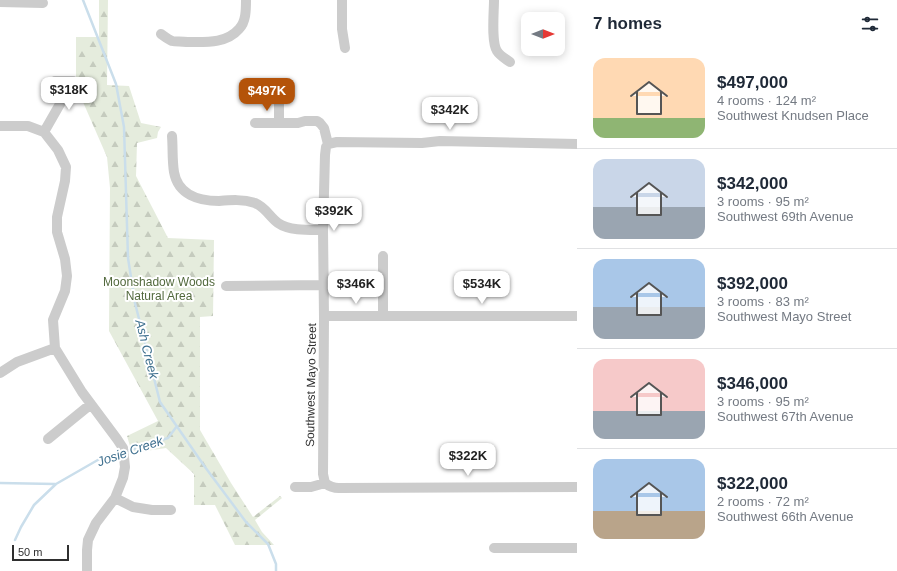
<!DOCTYPE html>
<html lang="en">
<head>
<meta charset="utf-8">
<style>
  body { margin:0; font-family:Arial,sans-serif; background:#f6f6f7; color:#1f2937; height:100vh; display:flex; flex-direction:column; font-size:15px; white-space:nowrap }
  * { box-sizing:border-box; margin:0 }
  p { font-size:13px; color:#747a83 }
  .icon { flex:none; width:22px; height:22px; fill:none; stroke:currentColor; stroke-width:2; stroke-linecap:round; stroke-linejoin:round }
  .map { position:relative; flex:1; overflow:hidden }
  .sheet { display:flex; flex-direction:column; background:#fff; width:320px }
  .sheet>* { flex:none }
  .needle { width:26px; rotate:90deg }
  .buttons { position:absolute; left:521px; top:12px; display:grid; gap:8px }
  .buttons a { display:grid; place-items:center; width:44px; height:44px; border-radius:8px; background:#fff; box-shadow:0 2px 10px #0003; font-size:20px }
  .scale { position:absolute; left:12px; bottom:10px; width:57px; box-sizing:border-box; padding-left:4px; border:2px solid #2f2f2f; border-top:0; font-size:11px; line-height:14px; white-space:nowrap; color:#2f2f2f; -webkit-text-stroke:3px #fff; paint-order:stroke }
  .price { position:absolute; translate:-50% -34px; padding:0 9px; border-radius:8px; background:#fff; color:#222; font-size:13px; line-height:26px; filter:drop-shadow(0 1px 2px #0008) }
  .price::after { content:''; position:absolute; left:50%; top:24px; width:12px; height:9px; margin-left:-6px; background:inherit; clip-path:polygon(0 0,100% 0,50% 100%) }
  .price.current { background:#b45309; color:#fff }
  ul { padding:0; list-style:none }
  li { display:flex; align-items:center; gap:12px; height:100px; padding:0 16px }
  li+li { border-top:1px solid #e0e1e3 }
  li span { display:grid; place-items:center; flex:none; width:112px; height:80px; border-radius:12px; color:#555 }
  li>.icon { margin-inline-start:auto }
  span .icon { width:48px; height:48px; fill:#fffc; stroke-width:1 }
  li b { font-size:17px }
  h2 { display:flex; justify-content:space-between; align-items:center; height:48px; padding:0 16px; font-size:17px }
  main { display:flex; flex:1; min-height:0 }
  .map>svg:first-child { display:block }
</style>
</head>
<body>
<main>
<div class="map">
<svg width="577" height="571" viewBox="0 0 577 571">
  <defs>
    <pattern id="forest-firs" width="22" height="20" patternUnits="userSpaceOnUse"><rect width="22" height="20" fill="#e5ecdd"/><path d="M5 1l3.5 6h-7zM16 11l3.5 6h-7z" fill="#c5cbbe"/></pattern>
  </defs>
  <rect width="100%" height="100%" fill="#fff"/>
  <path fill="url(#forest-firs)" d="M 99,0 L 108,0 L 107,85 L 129,86 L 141,123 L 161,127 L 158,132 L 157,138 L 137,143 L 136,176 L 168,238 L 214,240 L 213,316 L 200,317 L 200,430 L 231,483 L 253,517 L 280,496 L 282,498 L 255,520 L 262,532 L 274,545 L 235,545 L 215,505 L 194,505 L 194,474 L 166,448 L 132,453 L 127,436 L 158,421 L 109,331 L 110,188 L 107,157 L 76,86 L 76,37 L 99,37 Z"/>
  <g fill="none" stroke-linecap="round" stroke-linejoin="round">
    <path stroke="#cadeeb" stroke-width="2.5" d="M 83,0 L 116,84 L 124,127 L 128,258 L 135,303 L 160,402 L 205,467 L 246,522 L 268,544 L 276,564 L 276,571
      M 127,451 L 168,438 L 177,426
      M 0,483 L 55,484
      M 15,540 L 21,527 L 34,505 L 56,484 L 103,457 L 122,452"/>
    <path stroke="#ccc" stroke-width="10" d="M 342,0 L 342,29 L 345,48
      M 494,0 C 494,12 491,42 497,51 C 500,56 506,59 510,62
      M 0,2 L 43,3
      M 161,34 C 164,36 168,39 172,41 C 176,42 182,41 187,42 C 205,42 226,44 239,29 C 246,22 246,10 246,0
      M 55,81 L 73,81
      M 279,103 L 279,123
      M 255,123 L 298,123 L 305,121 L 317,121 L 320,123 L 324,128 L 328,144
      M 0,126 L 28,126 L 44,132 L 58,150 L 66,167 L 65,181 L 57,217 L 57,232 L 65,259 L 67,276 L 65,291 L 53,320 L 55,348 L 82,392 L 117,439 L 123,448 L 125,467 L 123,478 L 115,498 L 96,523 L 88,540 L 87,550 L 87,571
      M 44,132 L 60,104 L 64,93 L 65,81
      M 172,136 C 173,148 172,160 174,172 C 178,195 199,201 219,201 C 231,200 243,199 255,203 C 265,207 270,217 278,223 C 289,231 310,230 323,230
      M 328,144 L 337,142 L 422,143 L 440,141 L 577,144
      M 383,256 L 383,316
      M 226,286 L 323,285
      M 324,316 L 577,316
      M 0,373 L 17,362 L 55,348
      M 48,439 L 91,404
      M 325,483 L 323,474 L 324,317 L 323,230 L 325,155 L 326,147 L 328,144
      M 325,483 C 330,487 334,488 339,488 L 577,487
      M 295,487 L 311,487 L 325,483
      M 115,498 L 133,507 L 152,510 L 171,510
      M 494,548 L 577,548"/>
  </g>
  <g text-anchor="middle" dominant-baseline="central" stroke-width="4" stroke-linejoin="round" paint-order="stroke">
    <g font-size="12" fill="#52693d" stroke="#fff">
      <text x="159" y="282">Moonshadow Woods<tspan x="159" dy="14">Natural Area</tspan></text>
    </g>
    <g font-size="12" fill="#2f2f2f" stroke="#fff">
      <text transform="translate(311 385) rotate(-89)">Southwest Mayo Street</text>
    </g>
    <g font-size="13" font-style="italic" fill="#3f708f" stroke="#fff">
      <text transform="translate(147 349) rotate(76)">Ash Creek</text>
      <text transform="translate(130 451) rotate(-19)">Josie Creek</text>
    </g>
  </g>
</svg>
<div class="buttons">
<a><svg class="needle" viewBox="-14 -14 28 28"><path d="M0-13l5 13h-10z" fill="#e53935"/><path d="M0 13l5-13h-10z" fill="#747a83"/></svg></a>
</div>
<div class="scale">50 m</div>
<b class="price" style="left:69px;top:111px">$318K</b>
<b class="price current" style="left:267px;top:112px">$497K</b>
<b class="price" style="left:450px;top:131px">$342K</b>
<b class="price" style="left:334px;top:232px">$392K</b>
<b class="price" style="left:356px;top:305px">$346K</b>
<b class="price" style="left:482px;top:305px">$534K</b>
<b class="price" style="left:468px;top:477px">$322K</b>
</div>
<section class="sheet">
<h2>7 homes<svg class="icon" aria-label="filters" viewBox="0 0 24 24"><path d="M4 7h16M4 17h16"/><circle cx="9" cy="7" r="2"/><circle cx="15" cy="17" r="2"/></svg></h2>
<ul>
<li><span style="background:linear-gradient(#ffd9b3 75%,#8fb573 0)"><svg class="icon" aria-label="home" viewBox="0 0 24 24"><path d="M3 11l9-7 9 7M6 9v11h12V9"/></svg></span><div><b>$497,000</b><p>4 rooms · 124 m²</p><p>Southwest Knudsen Place</p></div></li>
<li><span style="background:linear-gradient(#c9d6e8 60%,#9aa5b1 0)"><svg class="icon" aria-label="home" viewBox="0 0 24 24"><path d="M3 11l9-7 9 7M6 9v11h12V9"/></svg></span><div><b>$342,000</b><p>3 rooms · 95 m²</p><p>Southwest 69th Avenue</p></div></li>
<li><span style="background:linear-gradient(#a9c7e8 60%,#9aa5b1 0)"><svg class="icon" aria-label="home" viewBox="0 0 24 24"><path d="M3 11l9-7 9 7M6 9v11h12V9"/></svg></span><div><b>$392,000</b><p>3 rooms · 83 m²</p><p>Southwest Mayo Street</p></div></li>
<li><span style="background:linear-gradient(#f6c9c9 65%,#9aa5b1 0)"><svg class="icon" aria-label="home" viewBox="0 0 24 24"><path d="M3 11l9-7 9 7M6 9v11h12V9"/></svg></span><div><b>$346,000</b><p>3 rooms · 95 m²</p><p>Southwest 67th Avenue</p></div></li>
<li><span style="background:linear-gradient(#a9c7e8 65%,#b9a48a 0)"><svg class="icon" aria-label="home" viewBox="0 0 24 24"><path d="M3 11l9-7 9 7M6 9v11h12V9"/></svg></span><div><b>$322,000</b><p>2 rooms · 72 m²</p><p>Southwest 66th Avenue</p></div></li>
</ul>
</section>
</main>
</body>
</html>
